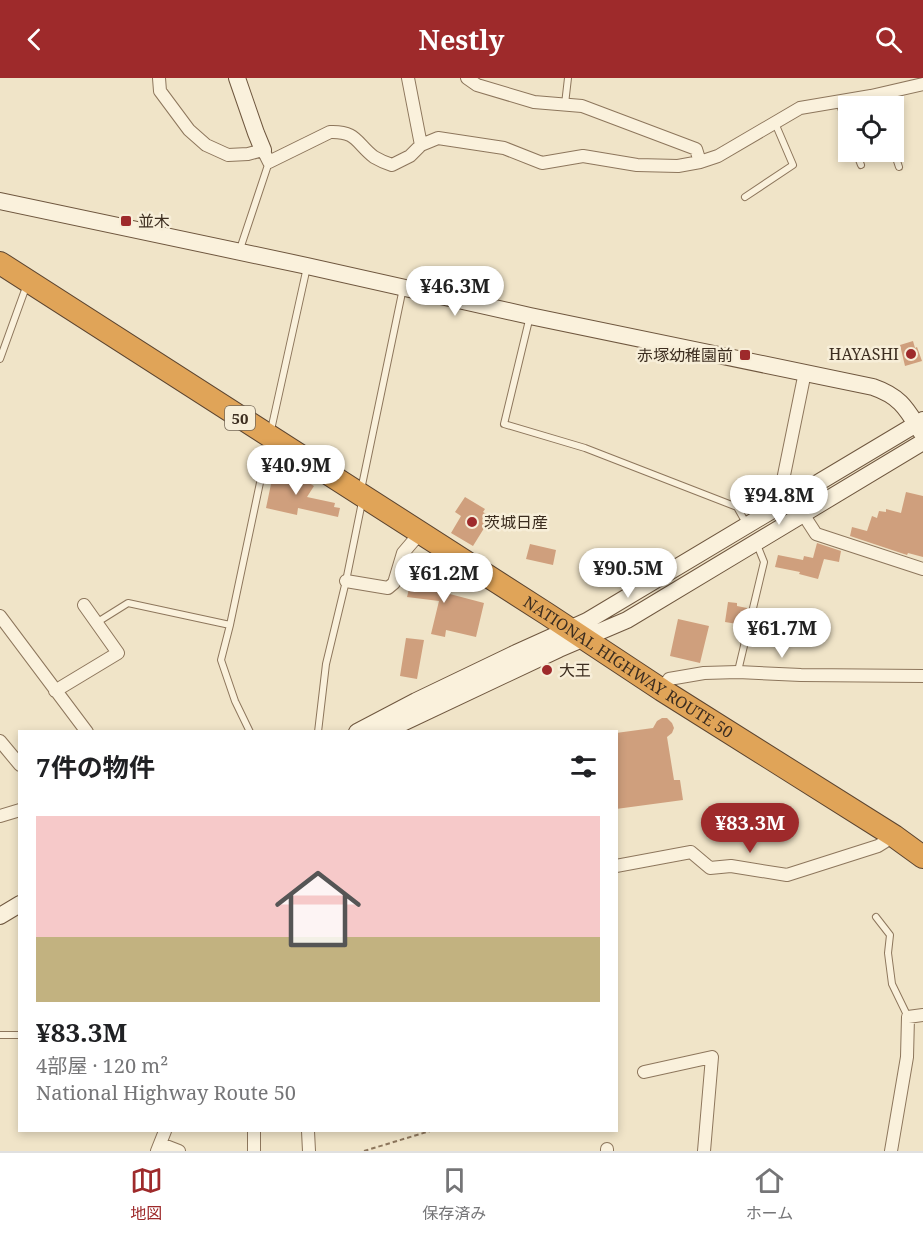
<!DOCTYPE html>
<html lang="ja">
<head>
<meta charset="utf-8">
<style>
  body { margin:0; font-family:"Noto Serif","Noto Sans JP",serif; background:#f2f2f2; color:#202124; height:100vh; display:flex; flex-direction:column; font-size:22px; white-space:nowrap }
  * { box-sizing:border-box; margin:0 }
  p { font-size:20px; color:#757577 }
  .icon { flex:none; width:33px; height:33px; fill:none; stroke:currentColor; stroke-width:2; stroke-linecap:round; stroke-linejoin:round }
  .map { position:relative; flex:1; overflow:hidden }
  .drawer { position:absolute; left:18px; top:652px; width:600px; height:402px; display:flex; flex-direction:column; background:#fff; border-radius:0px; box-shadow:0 3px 9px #0003 }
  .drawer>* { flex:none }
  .fabs { position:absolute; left:838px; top:18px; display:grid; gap:12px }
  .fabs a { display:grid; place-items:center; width:66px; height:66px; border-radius:0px; background:#fff; box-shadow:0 3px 9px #0003; font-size:30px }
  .price { position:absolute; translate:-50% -51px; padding:0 14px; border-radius:21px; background:#fff; color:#222; font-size:20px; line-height:39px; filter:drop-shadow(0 2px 3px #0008) }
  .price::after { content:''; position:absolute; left:50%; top:36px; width:18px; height:14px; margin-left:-9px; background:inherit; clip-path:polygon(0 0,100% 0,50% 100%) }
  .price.current { background:#9e2a2b; color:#fff }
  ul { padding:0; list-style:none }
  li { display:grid; align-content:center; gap:12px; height:318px; padding:0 18px }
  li+li { border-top:2px solid #e0e0e0 }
  li span { display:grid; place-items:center; height:186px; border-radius:0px; color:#555 }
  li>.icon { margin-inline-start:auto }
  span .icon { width:108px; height:108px; fill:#fffc; stroke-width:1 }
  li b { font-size:26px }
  h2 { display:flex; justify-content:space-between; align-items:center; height:72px; padding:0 18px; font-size:26px }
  header { display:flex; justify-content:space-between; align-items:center; height:78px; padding:0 18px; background:#9e2a2b; color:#fff; font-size:27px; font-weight:700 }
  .tab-bar { display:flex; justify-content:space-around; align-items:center; height:84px; border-top:2px solid #e0e0e0; background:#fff; font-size:16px; color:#757577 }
  .tab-bar a { display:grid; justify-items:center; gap:3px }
  .tab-bar .current { color:#9e2a2b }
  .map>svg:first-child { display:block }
</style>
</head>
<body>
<header><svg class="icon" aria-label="back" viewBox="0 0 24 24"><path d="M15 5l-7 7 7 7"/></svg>Nestly<svg class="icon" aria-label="search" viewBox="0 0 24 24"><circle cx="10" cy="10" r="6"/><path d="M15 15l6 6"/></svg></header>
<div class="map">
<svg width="923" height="1073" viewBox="0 0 923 1073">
  <rect width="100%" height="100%" fill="#f0e4c8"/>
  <path fill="#cf9f7d" d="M 913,263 L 915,270 L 917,269 L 922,283 L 905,288 L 900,267 Z
    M 271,393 L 296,399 L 296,397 L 314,408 L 307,419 L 335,425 L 334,429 L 340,430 L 338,439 L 298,430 L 297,437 L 266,430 L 271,406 L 268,405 Z
    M 906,414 L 923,418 L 923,479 L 908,475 L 907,477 L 850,458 L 852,449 L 867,453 L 872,438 L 877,440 L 879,433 L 886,434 L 886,431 L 901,435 Z
    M 465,419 L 485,431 L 483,434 L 491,439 L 473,468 L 451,455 L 461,438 L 455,434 Z
    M 817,465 L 841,473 L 839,484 L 824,481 L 818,501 L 799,496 L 800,494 L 775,489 L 778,477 L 803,482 L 804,478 L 813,480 Z
    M 530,466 L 556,472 L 553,487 L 526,481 Z
    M 417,478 L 430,490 L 427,510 L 484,525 L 476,559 L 446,552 L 445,559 L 431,556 L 439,523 L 407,519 L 409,511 L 405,510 L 411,484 Z
    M 728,524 L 737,525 L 737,528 L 747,530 L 743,547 L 725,544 Z
    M 678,541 L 709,548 L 700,585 L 670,578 Z
    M 406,560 L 424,562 L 417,601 L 400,598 Z
    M 662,640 L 667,640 L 672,645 L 674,650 L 672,655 L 667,659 L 674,702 L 680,702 L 683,722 L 616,731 L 616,655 L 653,650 L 657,643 Z"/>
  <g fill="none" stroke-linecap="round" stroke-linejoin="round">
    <defs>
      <path id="lane" d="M 874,18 L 878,28
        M 839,24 L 849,53
        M 565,26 L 568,0
        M 856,74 L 861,87
        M 894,74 L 899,89
        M 745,119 L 793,87 L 775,45
        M 240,171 L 269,84
        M 530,238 L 504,346 L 585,370 L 737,429 L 746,445
        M 0,281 L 26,209
        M 271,352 L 307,189
        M 361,412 L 403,210
        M 96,545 L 128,525 L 230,547
        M 738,593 L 764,484 L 756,464
        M 250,654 L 235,623 L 221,582 L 230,547 L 269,362
        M 318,654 L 326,586 L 346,503 L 361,429 L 361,422
        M 876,839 L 890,857 L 888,875 L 892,906 L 908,939
        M 0,957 L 20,957"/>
      <path id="street" d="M 159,0 L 160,13 L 189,52 L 206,67 L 228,77 L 248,76 L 263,72 L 269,84 L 330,54 C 357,53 356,65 374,79 C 379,82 386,85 392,87 L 410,78 L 421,67 L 438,60 L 504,70 L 542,85 L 583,78 L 637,87 L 678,88 L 700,84 L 718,78 L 800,30 L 871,18 L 923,6
        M 408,0 L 421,67
        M 467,0 L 477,7 L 534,24 L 582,28 L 696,71 L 700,84
        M 793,420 L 783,402 L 805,294
        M 803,436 L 816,456 L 923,491
        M 346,503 L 388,510 L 394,505 L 403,475 L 420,455
        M 0,538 L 87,654
        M 662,612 L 669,601 L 704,595 L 738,594 L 801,597 L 923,598
        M 55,613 L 118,575 L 84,527
        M 0,663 L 20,687
        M 0,738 L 20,732
        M 616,788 L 691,774 L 710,790 L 731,788 L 787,797 L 878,768 L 894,758
        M 644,994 L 712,979 L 704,1073
        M 254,1053 L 254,1073
        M 308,1053 L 309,1073
        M 161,1066 L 179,1073
        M 607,1071 L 607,1073
        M 157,1073 L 165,1053
        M 891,1073 L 907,979 L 908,939 L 923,937"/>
      <path id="secondary" d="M 237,0 L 256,55 L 263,72
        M 0,123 L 307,188 L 530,238 L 873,309 C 902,319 907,332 923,357
        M 357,654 L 416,623 L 516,575 L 587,543 L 923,342
        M 367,654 L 380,653 L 398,647 L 559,571 L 627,542 L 923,364
        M 0,838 L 20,826"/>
      <g id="highway">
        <path id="s1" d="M 0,185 L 547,536 L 662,612 L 894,758 L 923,779"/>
      </g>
    </defs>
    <use href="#lane" stroke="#8d765c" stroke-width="8"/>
    <use href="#street" stroke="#8d765c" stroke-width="14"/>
    <use href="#secondary" stroke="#6f573f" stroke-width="18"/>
    <use href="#highway" stroke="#5b4430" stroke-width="24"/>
    <path stroke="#8d765c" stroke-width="2" stroke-dasharray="4.5 3" stroke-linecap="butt" d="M 364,1073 L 430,1053"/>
    <use href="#lane" stroke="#faf1dc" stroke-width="6"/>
    <use href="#street" stroke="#faf1dc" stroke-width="12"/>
    <use href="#secondary" stroke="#faf1dc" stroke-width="16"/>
    <use href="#highway" stroke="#e0a458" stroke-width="22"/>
  </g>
  <g fill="#9e2a2b" stroke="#f7eed8" stroke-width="2">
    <rect x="120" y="137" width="12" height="12" rx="3"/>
    <circle cx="911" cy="276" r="6"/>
    <rect x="739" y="271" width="12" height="12" rx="3"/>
    <circle cx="472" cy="444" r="6"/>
    <circle cx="547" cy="592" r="6"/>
  </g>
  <g text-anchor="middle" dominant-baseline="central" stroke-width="5" stroke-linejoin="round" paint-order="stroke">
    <rect fill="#f7eed8" stroke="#756857" stroke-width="1.5" x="225" y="328" width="30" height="24" rx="4.5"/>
    <g font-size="15" font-weight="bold" fill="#3d2e20">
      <text x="240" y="340">50</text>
    </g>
    <g font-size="16" fill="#3d2e20" stroke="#f7eed8" text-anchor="start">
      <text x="138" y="143">並木</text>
      <text x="899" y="276" text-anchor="end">HAYASHI</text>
      <text x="733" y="277" text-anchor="end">赤塚幼稚園前</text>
      <text x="484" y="444">茨城日産</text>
      <text x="559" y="592">大王</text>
    </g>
    <g font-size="16" fill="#3d2e20" stroke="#f7eed8">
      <text stroke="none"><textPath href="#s1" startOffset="747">NATIONAL HIGHWAY ROUTE 50</textPath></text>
    </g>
  </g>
</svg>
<div class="fabs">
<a><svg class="icon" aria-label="locate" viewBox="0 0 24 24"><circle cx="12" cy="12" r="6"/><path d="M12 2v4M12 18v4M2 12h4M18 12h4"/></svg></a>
</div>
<b class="price" style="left:455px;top:239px">¥46.3M</b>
<b class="price" style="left:296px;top:418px">¥40.9M</b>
<b class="price" style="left:779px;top:448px">¥94.8M</b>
<b class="price" style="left:628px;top:521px">¥90.5M</b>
<b class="price" style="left:444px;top:526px">¥61.2M</b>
<b class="price" style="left:782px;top:581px">¥61.7M</b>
<b class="price current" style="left:750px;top:776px">¥83.3M</b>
<section class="drawer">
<h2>7件の物件<svg class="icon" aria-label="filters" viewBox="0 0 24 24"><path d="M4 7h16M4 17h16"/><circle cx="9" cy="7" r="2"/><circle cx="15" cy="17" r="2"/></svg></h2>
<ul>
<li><span style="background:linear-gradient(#f6c9c9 65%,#c2b280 0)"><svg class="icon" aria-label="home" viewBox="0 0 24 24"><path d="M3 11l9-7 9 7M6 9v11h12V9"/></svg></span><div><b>¥83.3M</b><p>4部屋 · 120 m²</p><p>National Highway Route 50</p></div></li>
</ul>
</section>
</div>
<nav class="tab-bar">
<a class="current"><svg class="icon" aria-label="map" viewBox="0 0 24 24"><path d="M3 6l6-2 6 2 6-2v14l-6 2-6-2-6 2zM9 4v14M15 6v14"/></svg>地図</a>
<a><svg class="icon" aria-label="saved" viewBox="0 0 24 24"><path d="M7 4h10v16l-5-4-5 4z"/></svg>保存済み</a>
<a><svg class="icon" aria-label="home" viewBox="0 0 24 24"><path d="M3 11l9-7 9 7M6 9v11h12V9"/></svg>ホーム</a>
</nav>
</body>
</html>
